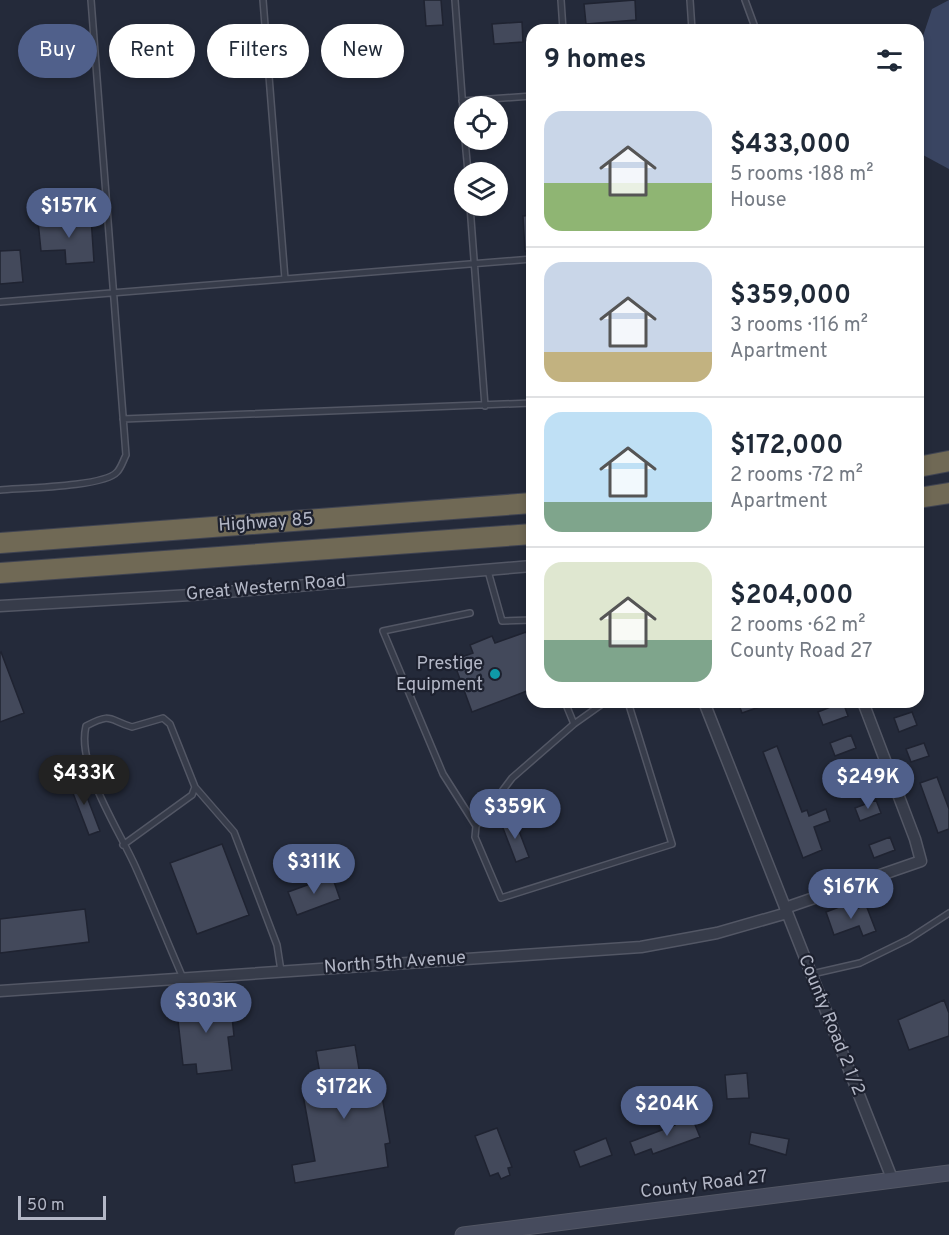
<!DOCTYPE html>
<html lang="en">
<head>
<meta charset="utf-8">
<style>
  body { margin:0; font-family:Overpass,sans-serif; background:#f6f6f7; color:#1f2937; height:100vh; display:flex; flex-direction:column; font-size:22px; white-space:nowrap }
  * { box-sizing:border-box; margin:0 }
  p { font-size:20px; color:#747a83 }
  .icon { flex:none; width:33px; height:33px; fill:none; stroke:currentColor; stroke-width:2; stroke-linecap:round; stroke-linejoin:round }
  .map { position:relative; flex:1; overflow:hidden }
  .side { position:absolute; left:526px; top:24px; width:398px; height:684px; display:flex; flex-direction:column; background:#fff; border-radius:18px; box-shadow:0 3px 9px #0003 }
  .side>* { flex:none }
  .banner { position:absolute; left:18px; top:24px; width:418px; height:54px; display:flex; gap:12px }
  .tools { position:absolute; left:454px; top:96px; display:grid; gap:12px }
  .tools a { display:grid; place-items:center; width:54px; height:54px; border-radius:50%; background:#fff; box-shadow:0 3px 9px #0003; font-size:30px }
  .scale { position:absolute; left:18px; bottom:15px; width:88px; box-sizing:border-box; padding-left:6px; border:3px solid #b3b7c6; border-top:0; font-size:16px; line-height:21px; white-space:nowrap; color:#b3b7c6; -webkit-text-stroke:4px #1d212f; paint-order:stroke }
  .price { position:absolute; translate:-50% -51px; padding:0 14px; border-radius:21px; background:#50608b; color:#fff; font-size:20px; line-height:39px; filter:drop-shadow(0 2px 3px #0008) }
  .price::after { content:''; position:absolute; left:50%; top:36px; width:18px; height:14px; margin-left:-9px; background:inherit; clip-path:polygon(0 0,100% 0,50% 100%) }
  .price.current { background:#222; color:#fff }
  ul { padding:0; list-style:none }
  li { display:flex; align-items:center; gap:18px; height:150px; padding:0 18px }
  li+li { border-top:2px solid #e0e1e3 }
  li span { display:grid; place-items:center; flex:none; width:168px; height:120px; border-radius:18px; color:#555 }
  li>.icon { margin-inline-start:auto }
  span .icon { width:72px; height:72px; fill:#fffc; stroke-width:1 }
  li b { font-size:26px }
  h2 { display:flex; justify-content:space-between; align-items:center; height:72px; padding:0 18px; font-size:26px }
  .tag { padding:0 21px; border-radius:27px; background:#fff; box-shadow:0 3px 9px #0003; font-size:21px; line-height:54px }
  .tag.current { background:#50608b; color:#fff }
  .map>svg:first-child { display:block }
</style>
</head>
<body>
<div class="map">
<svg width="949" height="1235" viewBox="0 0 949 1235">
  <rect width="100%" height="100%" fill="#242a3a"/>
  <path fill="#3a4562" d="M 949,0 L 949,169 L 923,155 L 918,144 L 918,51 L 932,9 Z"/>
  <path fill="#43495b" stroke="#1f2331" stroke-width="1.5" d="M 424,0 L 441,0 L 443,25 L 426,26 Z
    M 635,0 L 636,20 L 586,24 L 584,4 Z
    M 522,22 L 523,42 L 494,44 L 492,24 Z
    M 532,215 L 532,251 L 525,251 L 523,216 Z
    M 91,217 L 94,262 L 66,264 L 65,250 L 41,251 L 38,221 Z
    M 20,250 L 23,282 L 0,284 L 0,251 Z
    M 526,632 L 532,649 L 532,689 L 472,712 L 453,660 L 473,653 L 470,645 L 492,636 L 495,643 Z
    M 1,652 L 24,713 L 0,722 L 0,653 Z
    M 738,702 L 770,702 L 771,703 L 742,713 Z
    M 843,702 L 848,716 L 823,725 L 818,712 Z
    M 912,712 L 917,725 L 899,732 L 894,718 Z
    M 851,735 L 856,748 L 835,756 L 830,743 Z
    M 924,743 L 929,756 L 911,762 L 906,749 Z
    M 777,746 L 802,812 L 807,810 L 809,816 L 826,809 L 830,821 L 814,827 L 822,850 L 803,858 L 763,752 Z
    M 862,766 L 867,778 L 847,786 L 842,773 Z
    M 79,776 L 100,831 L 89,835 L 68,780 Z
    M 937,777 L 949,809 L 949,829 L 938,833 L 920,783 Z
    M 876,800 L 881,813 L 860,821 L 855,808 Z
    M 514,818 L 529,857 L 516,862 L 501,823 Z
    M 890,837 L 895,850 L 874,858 L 869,845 Z
    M 222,844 L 249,915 L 197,934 L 170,863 Z
    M 332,876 L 340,899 L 297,915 L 288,892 Z
    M 847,904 L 850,911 L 866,905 L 876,931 L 863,936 L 859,926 L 834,935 L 826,912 Z
    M 85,909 L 89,942 L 0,953 L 0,919 Z
    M 230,997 L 234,1036 L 228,1037 L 232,1070 L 197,1074 L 196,1064 L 183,1065 L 176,1003 Z
    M 944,1000 L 949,1013 L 949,1036 L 909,1050 L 898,1020 Z
    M 355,1045 L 362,1087 L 380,1084 L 390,1143 L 385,1144 L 388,1167 L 295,1183 L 292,1165 L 315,1161 L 303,1095 L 323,1091 L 316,1051 Z
    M 747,1073 L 749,1098 L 727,1099 L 725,1075 Z
    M 691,1115 L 700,1137 L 653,1154 L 651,1149 L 635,1155 L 630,1142 L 675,1125 L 674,1122 Z
    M 497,1128 L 512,1167 L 508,1168 L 510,1175 L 501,1179 L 498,1173 L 490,1176 L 475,1136 Z
    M 751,1132 L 789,1139 L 786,1155 L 749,1144 Z
    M 606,1138 L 612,1155 L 580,1167 L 574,1151 Z"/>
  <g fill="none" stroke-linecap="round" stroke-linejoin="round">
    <defs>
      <path id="lane" d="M 263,0 L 285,279
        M 455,0 L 465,137
        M 561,0 L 563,30
        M 690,0 L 692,30
        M 745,0 L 756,30
        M 462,101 L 532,96
        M 465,140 L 468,172
        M 470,206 L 485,406
        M 0,302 L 532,259
        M 123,419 L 532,403
        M 0,490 C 22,488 104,487 117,472 C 121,468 123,461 126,455 L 91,0
        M 488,571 L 502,621 L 532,620
        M 470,613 L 383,631 L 443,774 L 476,826 L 512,778 L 574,724 L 605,702
        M 565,702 L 574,724
        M 195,787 L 234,832 L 277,945 L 281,971
        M 476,826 L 475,837 L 501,898 L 672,844 L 628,702
        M 123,845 L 192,795 L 195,787 L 170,724 L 163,718 L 132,727 C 108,720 113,712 86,726 C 76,767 120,831 136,868 C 152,904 167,941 183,978
        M 812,974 L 860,963 L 909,939 L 949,913"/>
      <path id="street" d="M 0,606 L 191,595 L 532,566
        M 704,702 L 893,1181
        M 785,908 L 921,861 L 915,839 L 863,702
        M 0,991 L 641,947 L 717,933 L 787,913"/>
      <path id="secondary" d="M 463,1235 L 949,1173"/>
      <path id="highway" d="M 918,467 L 949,461
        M 918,498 L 949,493
        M 0,543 L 532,503
        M 0,573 L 532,534"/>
    </defs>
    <use href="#lane" stroke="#535765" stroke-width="8"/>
    <use href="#street" stroke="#535765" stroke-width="13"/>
    <use href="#secondary" stroke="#535765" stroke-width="17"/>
    <use href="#highway" stroke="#404452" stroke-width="22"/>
    <use href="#lane" stroke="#373c4a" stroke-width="5"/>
    <use href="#street" stroke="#373c4a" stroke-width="10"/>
    <use href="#secondary" stroke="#464b5d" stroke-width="15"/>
    <use href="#highway" stroke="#706955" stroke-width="20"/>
  </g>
  <circle fill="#0f9aa8" stroke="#1d212f" stroke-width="2" cx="495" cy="674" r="6"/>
  <g text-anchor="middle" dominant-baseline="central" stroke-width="4.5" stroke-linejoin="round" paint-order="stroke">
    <g font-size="18" fill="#b3b7c6" stroke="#1d212f">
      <text transform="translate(266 523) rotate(-4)">Highway 85</text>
      <text transform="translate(266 588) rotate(-5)">Great Western Road</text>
      <text transform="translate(395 963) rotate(-4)">North 5th Avenue</text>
      <text transform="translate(831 1025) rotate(68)">County Road 2 1/2</text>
      <text transform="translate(704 1185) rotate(-7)">County Road 27</text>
    </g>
    <g font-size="18" fill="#b3b7c6" stroke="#1d212f" text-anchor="end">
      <text x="483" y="664">Prestige<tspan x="483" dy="21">Equipment</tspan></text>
    </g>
  </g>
</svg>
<div class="tools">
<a><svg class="icon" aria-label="locate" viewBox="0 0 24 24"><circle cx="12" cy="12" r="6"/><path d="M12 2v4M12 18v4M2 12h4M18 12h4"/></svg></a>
<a><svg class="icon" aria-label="layers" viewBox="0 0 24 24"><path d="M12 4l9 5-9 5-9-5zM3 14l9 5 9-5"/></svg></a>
</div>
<div class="scale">50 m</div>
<b class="price" style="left:69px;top:239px">$157K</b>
<b class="price current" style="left:84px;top:806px">$433K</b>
<b class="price" style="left:868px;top:810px">$249K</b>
<b class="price" style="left:515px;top:840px">$359K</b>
<b class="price" style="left:314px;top:895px">$311K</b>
<b class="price" style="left:851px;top:920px">$167K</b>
<b class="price" style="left:206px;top:1034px">$303K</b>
<b class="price" style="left:344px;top:1120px">$172K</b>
<b class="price" style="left:667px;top:1137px">$204K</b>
<div class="banner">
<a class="tag current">Buy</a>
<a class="tag">Rent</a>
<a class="tag">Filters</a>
<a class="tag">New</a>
</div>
<section class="side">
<h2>9 homes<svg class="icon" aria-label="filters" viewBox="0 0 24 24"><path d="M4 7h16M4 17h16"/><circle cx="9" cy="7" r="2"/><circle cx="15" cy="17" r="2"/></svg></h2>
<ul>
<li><span style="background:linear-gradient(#c9d6e8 60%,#8fb573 0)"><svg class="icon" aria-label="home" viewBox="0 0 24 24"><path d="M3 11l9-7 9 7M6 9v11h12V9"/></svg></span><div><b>$433,000</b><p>5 rooms · 188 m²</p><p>House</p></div></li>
<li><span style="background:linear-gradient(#c9d6e8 75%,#c2b280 0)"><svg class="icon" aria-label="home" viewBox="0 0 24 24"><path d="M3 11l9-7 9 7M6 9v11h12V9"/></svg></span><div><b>$359,000</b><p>3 rooms · 116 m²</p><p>Apartment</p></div></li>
<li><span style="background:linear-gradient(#bfe0f5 75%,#7fa58c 0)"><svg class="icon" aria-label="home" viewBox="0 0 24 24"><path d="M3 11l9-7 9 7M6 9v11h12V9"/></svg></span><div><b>$172,000</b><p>2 rooms · 72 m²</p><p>Apartment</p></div></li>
<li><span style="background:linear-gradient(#dfe7d0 65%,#7fa58c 0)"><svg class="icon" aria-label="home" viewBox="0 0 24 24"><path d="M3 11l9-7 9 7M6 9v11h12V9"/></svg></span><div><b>$204,000</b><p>2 rooms · 62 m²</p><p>County Road 27</p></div></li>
</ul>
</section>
</div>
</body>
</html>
